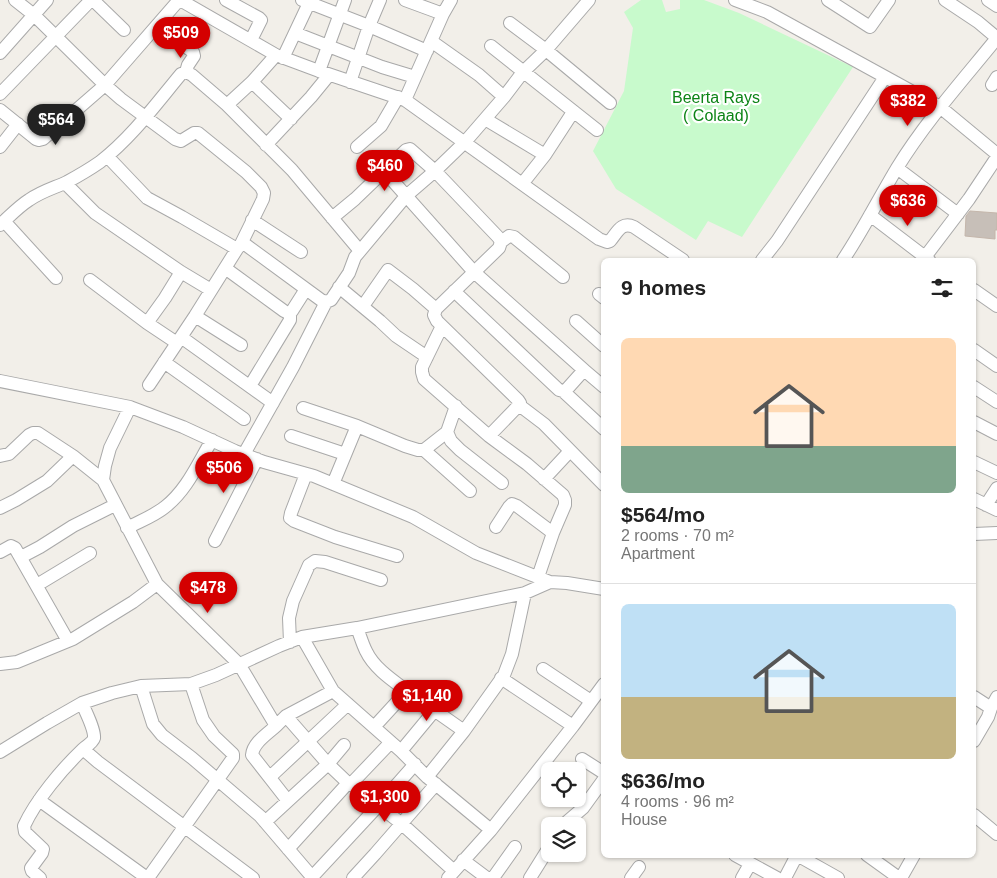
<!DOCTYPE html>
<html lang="en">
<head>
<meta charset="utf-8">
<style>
  body { margin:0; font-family:Arial,sans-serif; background:#f2f2f2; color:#222; height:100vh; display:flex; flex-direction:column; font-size:19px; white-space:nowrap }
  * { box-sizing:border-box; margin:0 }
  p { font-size:16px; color:#767676 }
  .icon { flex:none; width:28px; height:28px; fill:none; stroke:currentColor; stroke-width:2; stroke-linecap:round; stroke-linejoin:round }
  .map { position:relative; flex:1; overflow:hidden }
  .sheet { position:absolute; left:601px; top:258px; width:375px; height:600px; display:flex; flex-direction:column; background:#fff; border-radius:8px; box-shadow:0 1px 4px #0004 }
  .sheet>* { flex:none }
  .fabs { position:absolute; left:541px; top:762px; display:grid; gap:10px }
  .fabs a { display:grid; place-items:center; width:45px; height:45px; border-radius:8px; background:#fff; box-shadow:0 1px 4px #0004; font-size:25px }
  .price { position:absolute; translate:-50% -42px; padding:0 11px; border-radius:18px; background:#d40000; color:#fff; font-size:16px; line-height:32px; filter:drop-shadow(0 1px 2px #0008) }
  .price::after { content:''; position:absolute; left:50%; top:30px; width:15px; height:11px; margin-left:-8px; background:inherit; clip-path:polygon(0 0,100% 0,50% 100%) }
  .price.current { background:#222; color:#fff }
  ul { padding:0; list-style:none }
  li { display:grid; align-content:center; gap:10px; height:265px; padding:0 20px }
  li+li { border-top:1px solid #e0e0e0 }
  li span { display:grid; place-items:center; height:155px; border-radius:8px; color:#555 }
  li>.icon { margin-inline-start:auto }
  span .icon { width:90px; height:90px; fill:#fffc; stroke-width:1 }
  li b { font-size:21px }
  h2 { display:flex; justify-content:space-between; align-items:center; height:60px; padding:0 20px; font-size:21px }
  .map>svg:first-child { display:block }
</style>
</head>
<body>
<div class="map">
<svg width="997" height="878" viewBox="0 0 997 878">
  <rect width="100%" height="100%" fill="#f2efe9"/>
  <path fill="#c8facc" d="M 641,0 L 662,0 L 666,12 L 680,9 L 680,0 L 704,0 L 739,13 L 853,67 L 742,237 L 708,221 L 696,240 L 616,189 L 593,151 L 624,91 L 633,28 L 624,12 Z"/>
  <path fill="#c7bfb8" stroke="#c4b6ab" d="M 970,211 L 997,213 L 997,230 L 995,230 L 995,239 L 965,236 L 966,216 Z"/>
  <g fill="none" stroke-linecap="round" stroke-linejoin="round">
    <defs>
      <path id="minor" d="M 15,0 L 34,15 L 105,85 L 121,99 L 175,139 L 181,141 L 194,133 L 198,133 L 246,172 L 261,187 L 264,193 L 263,199 L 241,244
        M 93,0 L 124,30
        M 180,0 L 276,55 L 319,71 L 405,100 L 599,239 L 607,242 L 610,241 C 617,233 621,221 634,227 L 683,260
        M 226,0 L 259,18 L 261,20 L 251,40
        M 302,0 L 369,26 L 427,51
        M 405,0 L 443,14
        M 735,0 L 767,12 L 940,107 L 997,154
        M 828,0 L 870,27 L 889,0
        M 945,0 L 978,22 L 997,38
        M 988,0 L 997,6
        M 510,23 L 546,50 L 610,103
        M 157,26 L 193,52 L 194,56 L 188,65 L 186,72
        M 295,33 L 382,67 L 415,77
        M 431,41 L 479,75 L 504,97
        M 491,46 L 597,130
        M 0,53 L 47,0
        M 276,55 L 252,82 L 227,105 L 292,170 L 360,251
        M 283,58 L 309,3
        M 319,71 L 345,0
        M 252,82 L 291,119
        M 350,82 L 369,26 L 380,0
        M 992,85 L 997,77
        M 0,94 L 91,0
        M 405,100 L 443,14 L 451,0
        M 0,110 L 36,139 L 39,140 L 43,139 L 105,85 L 179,0
        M 485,119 L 545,155
        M 266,145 L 311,97 L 329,75
        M 0,147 L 18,124
        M 357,147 L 381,126 L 398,97
        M 107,156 L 147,198 L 182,217 L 237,249
        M 897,168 L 958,214
        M 384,171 L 474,272 L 584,370 L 604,387
        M 65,183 L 95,213 L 181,272 L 211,290
        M 522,184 L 545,155 L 573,112
        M 870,215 L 929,260
        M 332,218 L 355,199 L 406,150 L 410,149 L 435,171 L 498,237 L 501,242 L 499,248 L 436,309 L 434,315 L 437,321 L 518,400 L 520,403 L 519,405 L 489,436
        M 252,220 L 301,252
        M 4,221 L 56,278
        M 0,225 C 10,216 18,207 29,200 C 42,191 54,188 67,182 C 78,176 90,169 100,162 C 132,137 156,104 181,74 L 186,72 L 192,75 L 227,105
        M 501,242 L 509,236 L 514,237 L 563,277
        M 925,257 L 969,199 L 997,157
        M 762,260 L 777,241 L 885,77
        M 843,260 C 863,230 879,198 897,168 C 926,121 963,80 997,38
        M 225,268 L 284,311 L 288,313 L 292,311 L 306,289
        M 90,280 L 147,323 L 177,343
        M 339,287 L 380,321 L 396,336 L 427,357
        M 974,290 L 997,306
        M 454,291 L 559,390 L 563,391 L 567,389 L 584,370
        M 599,294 L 604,298
        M 363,306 L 388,270 L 413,289 L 436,309
        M 195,316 L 241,345
        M 576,321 L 604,346
        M 147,323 L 165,298 L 181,272
        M 442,326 L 422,367 L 422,372 L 424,379 L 489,436 L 527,464 L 563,495 L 565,500 L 565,505 L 553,533 L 538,577
        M 181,337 L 273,403
        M 974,350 L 997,366
        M 164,362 L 244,419
        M 0,381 L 130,407 L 183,427 L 235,451 L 264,462 L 314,476 L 413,517 L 476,553 L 550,582 L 567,583 L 604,589
        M 149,385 L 195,316 L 237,249 L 241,244 L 246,245 L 321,300 L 326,302 L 331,300 L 349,273 L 355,257 L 406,196 L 435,171 L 465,142 L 504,97 L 523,72 L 546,50 L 589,0
        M 250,386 L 290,320 L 290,316 L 288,313
        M 974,387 L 997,402
        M 563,391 L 604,429
        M 519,405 L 544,424 L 604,485
        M 456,406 L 447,432 L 451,441 L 460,450 L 502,483
        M 303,408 L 357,426 L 405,446 L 418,450 L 424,450 L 447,432
        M 974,422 L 997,434
        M 291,436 L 345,454
        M 424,450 L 470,491
        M 244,454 L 293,367 L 326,302
        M 0,456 L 9,454 L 29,435 L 33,433 L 38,433 L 73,456 L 103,480 L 157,584 L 239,664 L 276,726 L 286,716 L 333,691
        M 974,462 L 997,473
        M 306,474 L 291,513 L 290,518 L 294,521 L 335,537 L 397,556
        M 544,479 L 570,451
        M 103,480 L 105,466 L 110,448 L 130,407
        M 333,484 L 357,426
        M 974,499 L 997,510
        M 986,505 L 997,488
        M 0,508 L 16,500 L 47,481 L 73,456
        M 496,527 L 509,507 L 512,504 L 517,506 L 553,533
        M 127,528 C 140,521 154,516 165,507 C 187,490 198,463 212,440
        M 974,534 L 997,533
        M 215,541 L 257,459
        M 0,552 L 11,546 L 15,548 L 68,641
        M 21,557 L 40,547 L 73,526 L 115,505
        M 37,585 L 90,553
        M 357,628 C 360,635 362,643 366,651 C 374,668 392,680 407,691 L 374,727
        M 302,637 L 333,691 L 401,751 L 427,777 L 491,830
        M 290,642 L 289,618 L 293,601 L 309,565 L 315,561 L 325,562 L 381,580
        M 0,664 L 17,662 L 73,639 L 133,602 L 157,584
        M 543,669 L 591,701
        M 501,678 L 573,726
        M 141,686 L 153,724 L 162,735 L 192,758 L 260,816 L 313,878
        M 407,691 L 464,731
        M 974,697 L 991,708
        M 82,703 C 85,711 95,729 94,738 C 93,742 87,746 83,749 L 98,762 L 253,878
        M 286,716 L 328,764 L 348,783 L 351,784 L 402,824 L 454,871
        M 276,726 C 267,734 253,743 252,755 L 288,801
        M 974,741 L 988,717 L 991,708 L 997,697
        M 401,751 L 435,710
        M 0,752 L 47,723 L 82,703 L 112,693 L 141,686 L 191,684 L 216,675 L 279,646 L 302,637 L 357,628 L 525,593 L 550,582
        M 582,759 L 604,773
        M 270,777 L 348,704
        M 427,777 L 464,731 L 504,675 L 512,654 L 525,593
        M 351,784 L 391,742
        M 39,800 L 147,878
        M 974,815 L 997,834
        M 265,822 L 328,764 L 344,745
        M 562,826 L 583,808 L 604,779
        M 288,849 L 348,783
        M 735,855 L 777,878
        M 797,855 L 838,878
        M 867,855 L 899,878
        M 463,860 L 487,878
        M 312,877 L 378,806 L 415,764
        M 40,878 L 32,871 L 31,868 L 42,853 L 43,849 L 25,832 L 24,826 C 36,800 62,769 83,749
        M 148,878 L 233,758 L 233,754 L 214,736 L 203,720 L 191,684
        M 353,878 L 375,854 L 436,784
        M 448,878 L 491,830 L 573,726 L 604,684
        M 493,878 L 515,847
        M 530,878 L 550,846
        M 631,878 L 639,867
        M 742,878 L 750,864
        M 785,878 L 797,855
        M 901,878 L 914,855"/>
    </defs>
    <use href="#minor" stroke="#a9a9a9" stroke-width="14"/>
    <use href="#minor" stroke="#fff" stroke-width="12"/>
  </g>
  <g text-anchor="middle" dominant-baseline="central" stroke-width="4.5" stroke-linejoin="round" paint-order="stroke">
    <g font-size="16" fill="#0c8416" stroke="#fff">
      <text x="716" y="97">Beerta Rays<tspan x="716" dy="18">( Colaad)</tspan></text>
    </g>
  </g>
</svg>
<div class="fabs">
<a><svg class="icon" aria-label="locate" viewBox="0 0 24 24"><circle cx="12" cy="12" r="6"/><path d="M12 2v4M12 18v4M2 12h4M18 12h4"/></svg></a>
<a><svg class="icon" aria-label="layers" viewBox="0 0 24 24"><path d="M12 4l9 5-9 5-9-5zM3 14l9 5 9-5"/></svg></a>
</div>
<b class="price" style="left:181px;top:59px">$509</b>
<b class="price" style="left:908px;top:127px">$382</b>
<b class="price current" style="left:56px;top:146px">$564</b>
<b class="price" style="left:385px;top:192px">$460</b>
<b class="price" style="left:908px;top:227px">$636</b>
<b class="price" style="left:224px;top:494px">$506</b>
<b class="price" style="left:208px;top:614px">$478</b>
<b class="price" style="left:427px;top:722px">$1,140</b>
<b class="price" style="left:385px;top:823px">$1,300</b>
<section class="sheet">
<h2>9 homes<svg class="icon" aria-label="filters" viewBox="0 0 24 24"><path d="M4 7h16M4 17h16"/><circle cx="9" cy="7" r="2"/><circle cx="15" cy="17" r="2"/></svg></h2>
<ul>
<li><span style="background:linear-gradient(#ffd9b3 70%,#7fa58c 0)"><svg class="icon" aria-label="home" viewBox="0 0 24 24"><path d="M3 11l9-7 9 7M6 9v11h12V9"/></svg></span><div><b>$564/mo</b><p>2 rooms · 70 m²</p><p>Apartment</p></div></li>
<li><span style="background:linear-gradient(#bfe0f5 60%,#c2b280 0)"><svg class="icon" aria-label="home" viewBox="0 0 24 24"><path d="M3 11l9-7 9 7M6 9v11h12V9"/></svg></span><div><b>$636/mo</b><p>4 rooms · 96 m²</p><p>House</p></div></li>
</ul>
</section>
</div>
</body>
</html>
